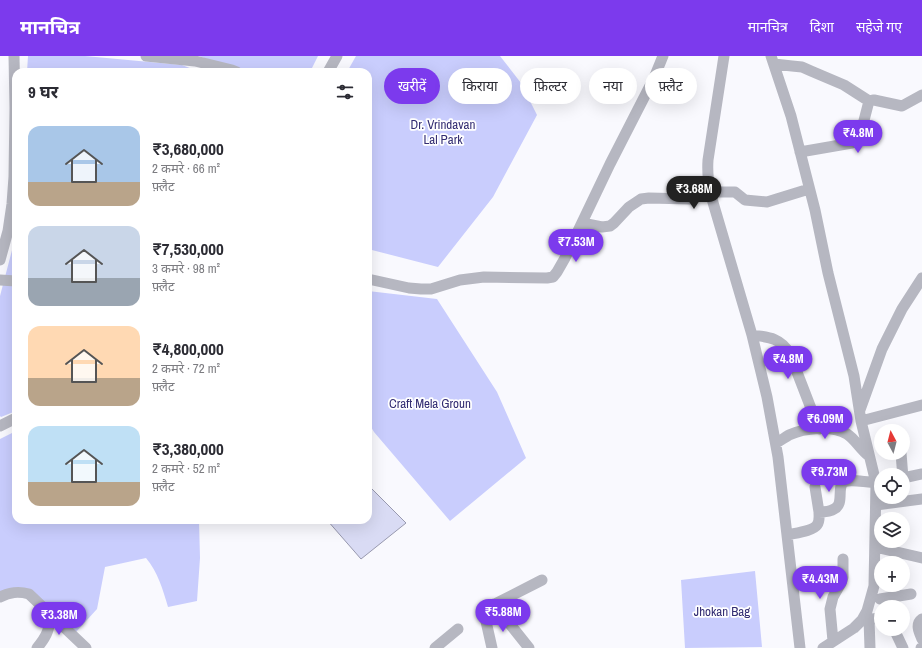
<!DOCTYPE html>
<html lang="hi">
<head>
<meta charset="utf-8">
<style>
  body { margin:0; font-family:"Archivo Narrow","Noto Sans Devanagari",sans-serif; background:#f2f2f3; color:#2b2b33; height:100vh; display:flex; flex-direction:column; font-size:15px; white-space:nowrap }
  * { box-sizing:border-box; margin:0 }
  p { font-size:13px; color:#7c7c81 }
  .icon { flex:none; width:22px; height:22px; fill:none; stroke:currentColor; stroke-width:2; stroke-linecap:round; stroke-linejoin:round }
  .map { position:relative; flex:1; overflow:hidden }
  .sheet { position:absolute; left:12px; top:12px; width:360px; height:456px; display:flex; flex-direction:column; background:#fff; border-radius:12px; box-shadow:0 4px 16px #0002 }
  .sheet>* { flex:none }
  .guide { position:absolute; left:384px; top:12px; width:380px; height:36px; display:flex; gap:8px }
  .needle { width:26px; rotate:353deg }
  .fabs { position:absolute; left:874px; top:368px; display:grid; gap:8px }
  .fabs a { display:grid; place-items:center; width:36px; height:36px; border-radius:50%; background:#fff; box-shadow:0 4px 16px #0002; font-size:20px }
  .price { position:absolute; translate:-50% -34px; padding:0 9px; border-radius:14px; background:#7c3aed; color:#fff; font-size:13px; line-height:26px; filter:drop-shadow(0 1px 2px #0008) }
  .price::after { content:''; position:absolute; left:50%; top:24px; width:12px; height:9px; margin-left:-6px; background:inherit; clip-path:polygon(0 0,100% 0,50% 100%) }
  .price.selected { background:#222; color:#fff }
  ul { padding:0; list-style:none }
  li { display:flex; align-items:center; gap:12px; height:100px; padding:0 16px }
  li span { display:grid; place-items:center; flex:none; width:112px; height:80px; border-radius:12px; color:#555 }
  li>.icon { margin-inline-start:auto }
  span .icon { width:48px; height:48px; fill:#fffc; stroke-width:1 }
  li b { font-size:17px }
  h2 { display:flex; justify-content:space-between; align-items:center; height:48px; padding:0 16px; font-size:17px }
  .chip { padding:0 14px; border-radius:18px; background:#fff; box-shadow:0 4px 16px #0002; font-size:14px; line-height:36px }
  .chip.selected { background:#7c3aed; color:#fff }
  header { display:flex; align-items:center; gap:24px; box-sizing:border-box; height:56px; padding:0 20px; background:#7c3aed; color:#fff }
  header strong { font-size:19px }
  nav { display:flex; gap:22px; margin-inline-start:auto; font-size:14px }
  .map>svg:first-child { display:block }
</style>
</head>
<body>
<header>
<strong>मानचित्र</strong>
<nav><a>मानचित्र</a><a>दिशा</a><a>सहेजे गए</a></nav>
</header>
<div class="map">
<svg width="922" height="592" viewBox="0 0 922 592">
  <rect width="100%" height="100%" fill="#f9f9fe"/>
  <path fill="#c9cdfd" d="M 28,0 L 85,0 L 182,9 L 200,16 L 27,16 Z
    M 199,0 L 318,0 L 310,16 L 243,16 Z
    M 356,0 L 500,0 L 521,27 L 537,59 L 493,141 L 438,211 L 368,193 L 368,16 L 347,16 Z
    M 16,179 L 16,355 L 1,361 L 0,360 L 0,240 Z
    M 368,235 L 437,243 L 497,336 L 526,402 L 450,465 L 374,376 L 368,366 Z
    M 16,375 L 16,464 L 155,464 L 156,466 L 164,464 L 199,464 L 200,502 L 197,545 L 168,551 C 163,534 158,516 146,502 L 105,511 L 97,553 L 76,576 L 33,536 L 0,535 L 0,383 Z
    M 755,515 L 762,591 L 685,592 L 681,524 Z"/>
  <path fill="#d9dbf4" stroke="#9899af" d="M 368,429 L 406,467 L 361,503 L 327,464 L 368,464 Z"/>
  <g fill="none" stroke-linecap="round" stroke-linejoin="round">
    <path stroke="#b6b7c1" stroke-width="11" d="M 146,0 L 195,5 L 232,14 L 237,16
      M 724,0 L 708,104 C 707,119 709,129 712,143 L 752,279 L 767,341 L 778,401 L 800,592
      M 771,0 L 791,60 L 815,154 L 828,217 L 854,320 L 861,365 L 876,427 L 874,530 L 867,555 L 862,564 L 854,572 L 823,592
      M 774,8 L 792,10 L 802,11 L 811,15 L 844,29 L 869,45 L 874,44 L 902,50 L 922,39
      M 328,16 L 337,0
      M 800,96 L 852,87 L 861,76 L 869,45
      M 582,167 L 602,171 L 610,170 L 614,167 L 629,151 L 641,143 L 649,142 L 690,143 L 711,136 L 735,136 L 745,144 L 767,146 L 809,133
      M 0,204 L 8,175 L 12,148 L 14,121 L 15,52 L 14,0
      M 368,223 L 409,232 L 421,233 L 431,233 L 460,224 L 484,221 L 547,222 L 553,221 L 557,216 L 565,202 L 610,108 L 654,22 L 663,0
      M 0,224 L 16,225
      M 752,279 C 769,281 781,282 790,298 L 819,373
      M 860,354 L 882,293 L 902,253 L 922,222
      M 861,365 L 922,349
      M 0,370 L 16,362
      M 776,387 C 780,385 784,382 789,379 C 804,372 833,369 847,378 C 855,383 860,393 869,400
      M 901,397 L 903,422
      M 903,422 L 922,418
      M 815,431 L 819,456
      M 876,449 L 922,443
      M 787,479 C 795,477 813,475 817,469 C 820,465 819,461 819,456 C 824,456 830,456 834,453 C 845,448 836,431 844,426 C 851,422 871,428 881,426
      M 875,491 L 922,502
      M 0,541 C 10,536 18,535 29,538 L 86,592
      M 880,543 L 911,538
      M 494,548 L 529,592
      M 869,563 L 870,592
      M 922,563 C 915,568 919,576 922,583
      M 862,564 L 881,562
      M 894,573 L 903,592
      M 833,585 L 830,553 L 833,541 L 841,527 L 843,521 L 843,503
      M 37,592 C 47,580 50,573 50,557
      M 435,592 L 458,573
      M 492,592 L 485,561 L 486,556 L 489,551 L 542,524
      M 921,592 L 922,592"/>
  </g>
  <g text-anchor="middle" dominant-baseline="central" stroke-width="3.5" stroke-linejoin="round" paint-order="stroke">
    <g font-size="13" fill="#322c72" stroke="#fff">
      <text x="443" y="68">Dr. Vrindavan<tspan x="443" dy="15">Lal Park</tspan></text>
      <text x="430" y="347">Craft Mela Groun</text>
      <text x="722" y="555">Jhokan Bag</text>
    </g>
  </g>
</svg>
<div class="fabs">
<a><svg class="needle" viewBox="-14 -14 28 28"><path d="M0-13l5 13h-10z" fill="#e53935"/><path d="M0 13l5-13h-10z" fill="#7c7c81"/></svg></a>
<a><svg class="icon" aria-label="locate" viewBox="0 0 24 24"><circle cx="12" cy="12" r="6"/><path d="M12 2v4M12 18v4M2 12h4M18 12h4"/></svg></a>
<a><svg class="icon" aria-label="layers" viewBox="0 0 24 24"><path d="M12 4l9 5-9 5-9-5zM3 14l9 5 9-5"/></svg></a>
<a>+</a>
<a>−</a>
</div>
<b class="price" style="left:858px;top:98px">₹4.8M</b>
<b class="price selected" style="left:694px;top:154px">₹3.68M</b>
<b class="price" style="left:576px;top:207px">₹7.53M</b>
<b class="price" style="left:788px;top:324px">₹4.8M</b>
<b class="price" style="left:825px;top:384px">₹6.09M</b>
<b class="price" style="left:829px;top:437px">₹9.73M</b>
<b class="price" style="left:820px;top:544px">₹4.43M</b>
<b class="price" style="left:503px;top:577px">₹5.88M</b>
<b class="price" style="left:59px;top:580px">₹3.38M</b>
<div class="guide">
<a class="chip selected">खरीदें</a>
<a class="chip">किराया</a>
<a class="chip">फ़िल्टर</a>
<a class="chip">नया</a>
<a class="chip">फ़्लैट</a>
</div>
<section class="sheet">
<h2>9 घर<svg class="icon" aria-label="filters" viewBox="0 0 24 24"><path d="M4 7h16M4 17h16"/><circle cx="9" cy="7" r="2"/><circle cx="15" cy="17" r="2"/></svg></h2>
<ul>
<li><span style="background:linear-gradient(#a9c7e8 70%,#b9a48a 0)"><svg class="icon" aria-label="home" viewBox="0 0 24 24"><path d="M3 11l9-7 9 7M6 9v11h12V9"/></svg></span><div><b>₹3,680,000</b><p>2 कमरे · 66 m²</p><p>फ़्लैट</p></div></li>
<li><span style="background:linear-gradient(#c9d6e8 65%,#9aa5b1 0)"><svg class="icon" aria-label="home" viewBox="0 0 24 24"><path d="M3 11l9-7 9 7M6 9v11h12V9"/></svg></span><div><b>₹7,530,000</b><p>3 कमरे · 98 m²</p><p>फ़्लैट</p></div></li>
<li><span style="background:linear-gradient(#ffd9b3 65%,#b9a48a 0)"><svg class="icon" aria-label="home" viewBox="0 0 24 24"><path d="M3 11l9-7 9 7M6 9v11h12V9"/></svg></span><div><b>₹4,800,000</b><p>2 कमरे · 72 m²</p><p>फ़्लैट</p></div></li>
<li><span style="background:linear-gradient(#bfe0f5 70%,#b9a48a 0)"><svg class="icon" aria-label="home" viewBox="0 0 24 24"><path d="M3 11l9-7 9 7M6 9v11h12V9"/></svg></span><div><b>₹3,380,000</b><p>2 कमरे · 52 m²</p><p>फ़्लैट</p></div></li>
</ul>
</section>
</div>
</body>
</html>
